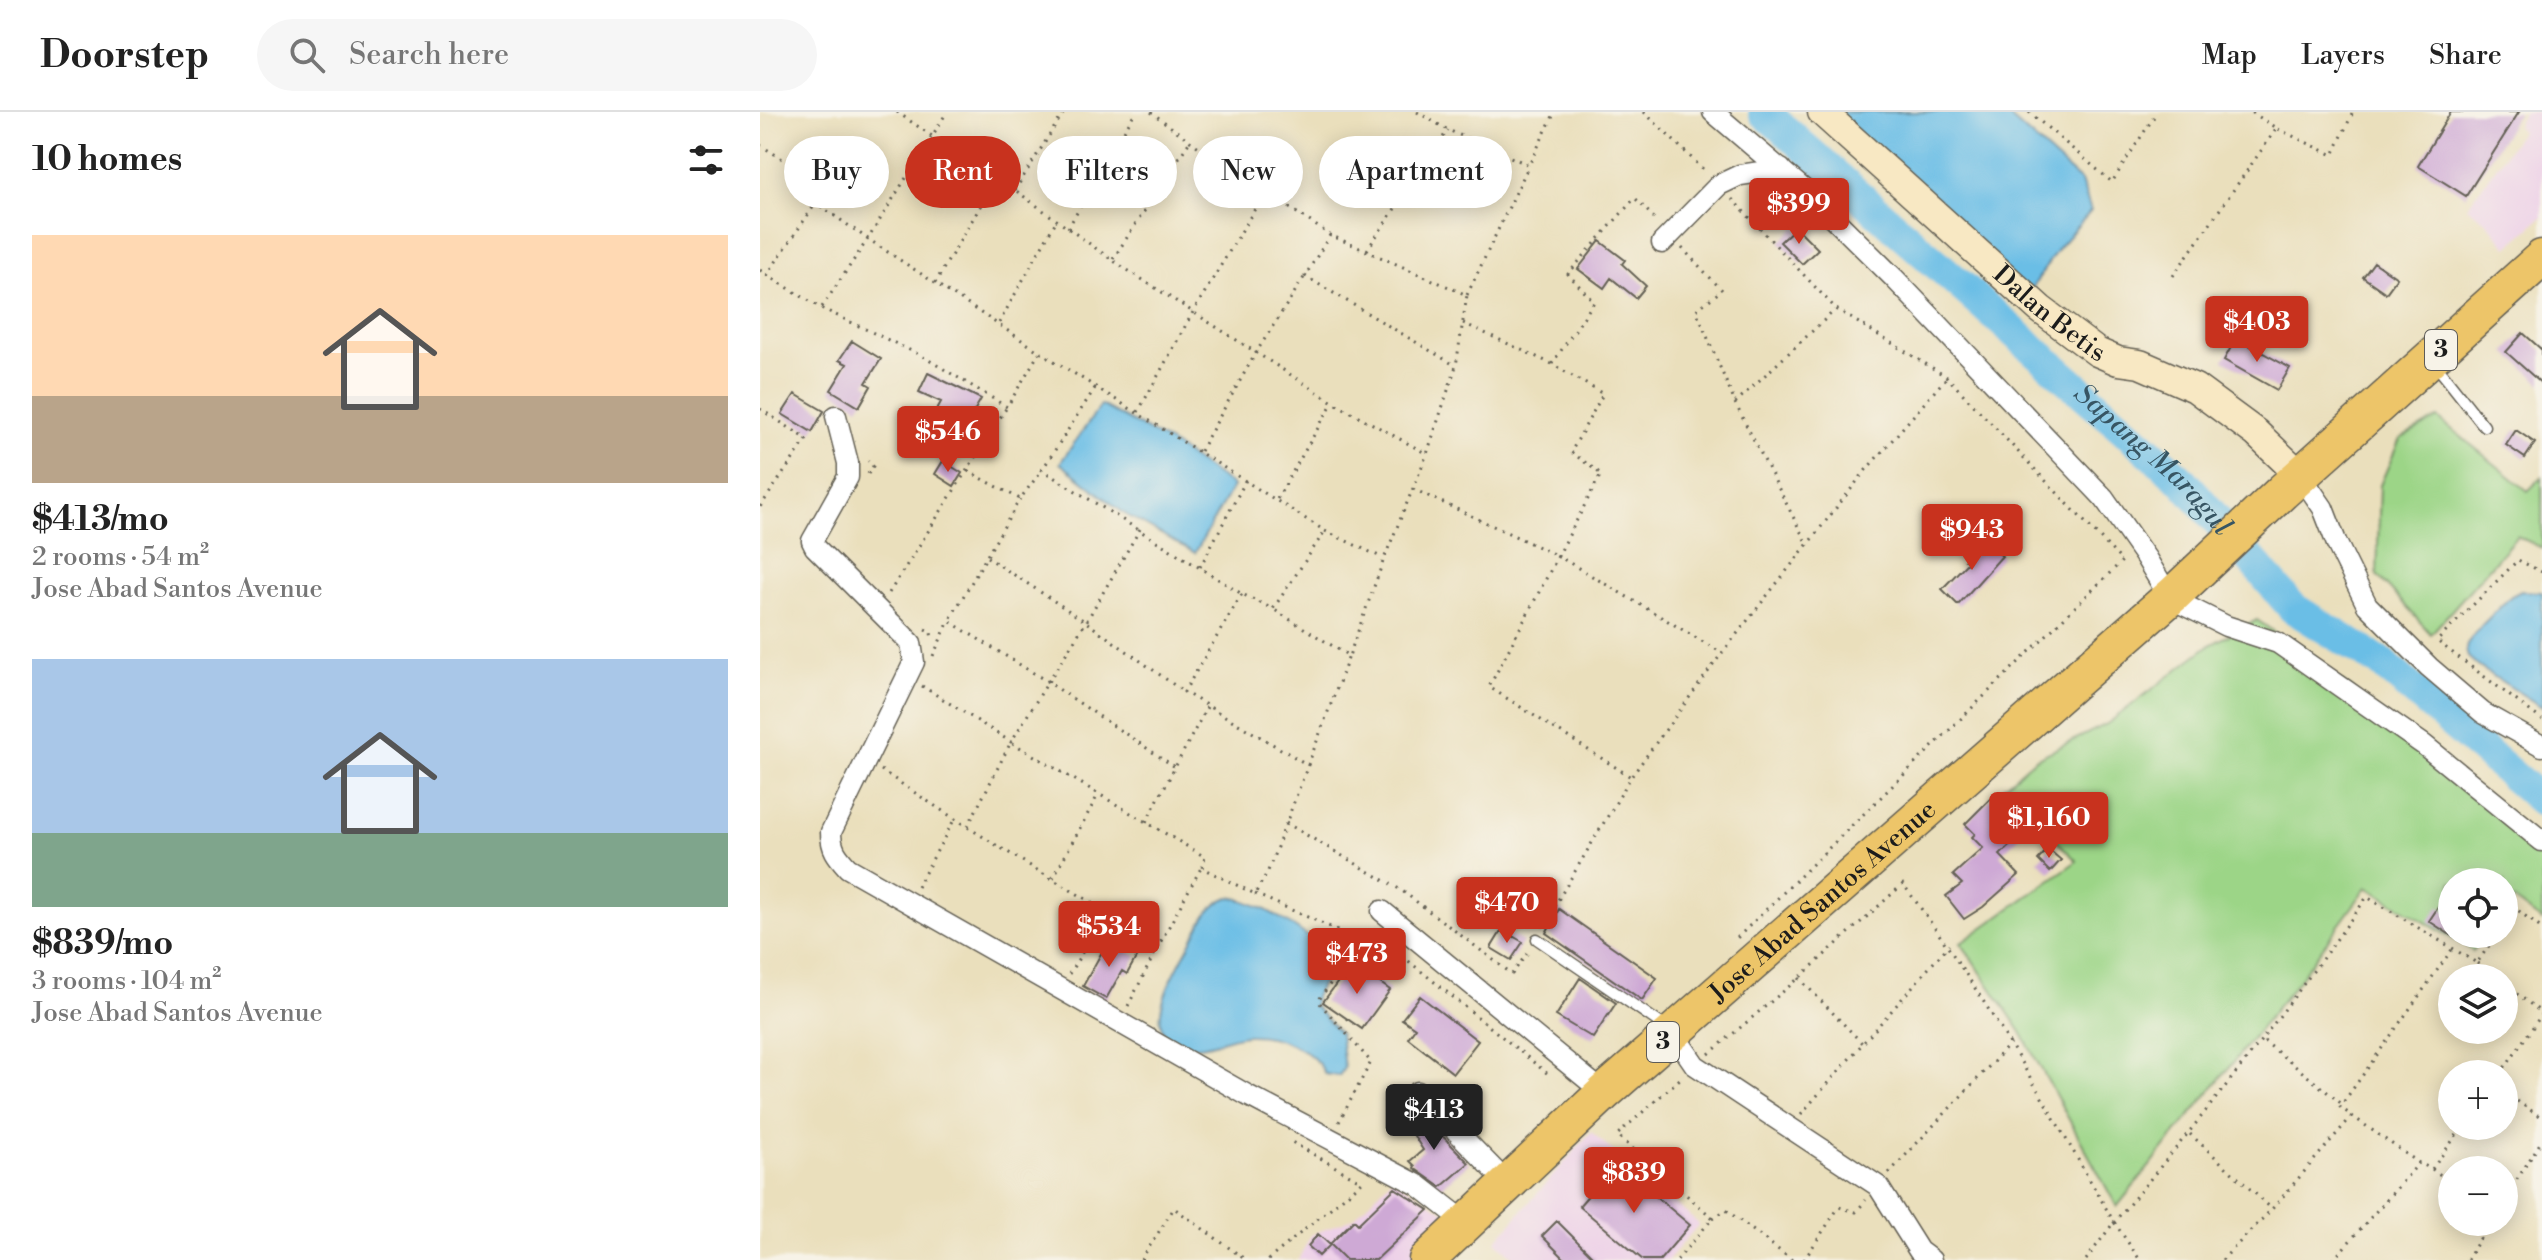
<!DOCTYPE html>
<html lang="en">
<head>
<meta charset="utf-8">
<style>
  body { margin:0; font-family:"Libre Bodoni",serif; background:#f6f6f6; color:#222; height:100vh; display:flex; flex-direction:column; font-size:30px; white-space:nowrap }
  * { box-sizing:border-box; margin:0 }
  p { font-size:26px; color:#767676 }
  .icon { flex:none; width:44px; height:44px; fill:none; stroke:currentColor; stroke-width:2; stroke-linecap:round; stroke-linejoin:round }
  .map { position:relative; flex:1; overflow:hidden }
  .panel { display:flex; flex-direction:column; background:#fff; width:760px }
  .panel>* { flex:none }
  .banner { position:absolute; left:24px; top:24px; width:760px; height:72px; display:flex; gap:16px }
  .controls { position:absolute; left:1678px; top:756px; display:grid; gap:16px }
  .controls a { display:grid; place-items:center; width:80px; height:80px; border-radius:50%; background:#fff; box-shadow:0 4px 20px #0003; font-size:40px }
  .price { position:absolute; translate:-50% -68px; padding:0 18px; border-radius:8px; background:#c8321e; color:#fff; font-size:26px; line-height:52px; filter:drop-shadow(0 2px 4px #0008) }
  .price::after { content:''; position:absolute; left:50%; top:48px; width:24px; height:18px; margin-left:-12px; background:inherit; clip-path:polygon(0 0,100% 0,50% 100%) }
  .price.selected { background:#222; color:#fff }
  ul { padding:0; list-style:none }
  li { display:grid; align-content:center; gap:16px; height:424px; padding:0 32px }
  li span { display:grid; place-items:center; height:248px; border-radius:0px; color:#555 }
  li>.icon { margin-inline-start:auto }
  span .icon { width:144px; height:144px; fill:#fffc; stroke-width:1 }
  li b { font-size:34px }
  h2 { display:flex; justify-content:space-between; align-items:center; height:96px; padding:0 32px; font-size:34px }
  .chip { padding:0 28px; border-radius:36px; background:#fff; box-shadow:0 4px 20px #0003; font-size:28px; line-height:72px }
  .chip.selected { background:#c8321e; color:#fff }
  header { display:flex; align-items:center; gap:48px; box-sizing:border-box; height:112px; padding:0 40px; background:#fff; border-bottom:2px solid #e0e0e0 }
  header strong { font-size:38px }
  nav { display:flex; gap:44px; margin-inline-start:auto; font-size:28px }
  .search { width:560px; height:72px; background:#f6f6f6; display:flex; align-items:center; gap:20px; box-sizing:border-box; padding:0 28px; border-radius:44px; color:#767676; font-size:30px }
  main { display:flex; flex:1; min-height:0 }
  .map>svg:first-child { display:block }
</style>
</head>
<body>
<header>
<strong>Doorstep</strong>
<div class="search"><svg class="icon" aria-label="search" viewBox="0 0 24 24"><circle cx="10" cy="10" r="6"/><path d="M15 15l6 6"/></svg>Search here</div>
<nav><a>Map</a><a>Layers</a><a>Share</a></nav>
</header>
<main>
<section class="panel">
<h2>10 homes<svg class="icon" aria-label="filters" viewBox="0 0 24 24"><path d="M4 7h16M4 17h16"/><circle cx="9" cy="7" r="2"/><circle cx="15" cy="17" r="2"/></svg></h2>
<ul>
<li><span style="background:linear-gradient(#ffd9b3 65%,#b9a48a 0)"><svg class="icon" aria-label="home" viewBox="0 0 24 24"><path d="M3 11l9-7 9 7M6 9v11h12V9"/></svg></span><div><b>$413/mo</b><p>2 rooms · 54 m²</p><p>Jose Abad Santos Avenue</p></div></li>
<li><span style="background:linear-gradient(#a9c7e8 70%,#7fa58c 0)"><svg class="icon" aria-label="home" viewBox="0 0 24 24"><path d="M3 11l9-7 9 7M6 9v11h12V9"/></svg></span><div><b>$839/mo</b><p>3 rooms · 104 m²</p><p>Jose Abad Santos Avenue</p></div></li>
</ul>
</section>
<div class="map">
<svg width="1782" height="1148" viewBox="0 0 1782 1148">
  <rect width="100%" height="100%" fill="#f7f3e8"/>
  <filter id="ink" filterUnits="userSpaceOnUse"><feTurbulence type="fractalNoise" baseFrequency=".0125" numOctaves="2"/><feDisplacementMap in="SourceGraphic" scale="16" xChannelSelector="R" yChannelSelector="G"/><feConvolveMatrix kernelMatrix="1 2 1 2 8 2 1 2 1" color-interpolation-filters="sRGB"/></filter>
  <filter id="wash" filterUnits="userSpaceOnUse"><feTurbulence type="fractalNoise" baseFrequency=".006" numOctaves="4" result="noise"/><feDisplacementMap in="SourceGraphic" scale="32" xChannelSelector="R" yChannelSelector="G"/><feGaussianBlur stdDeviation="1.8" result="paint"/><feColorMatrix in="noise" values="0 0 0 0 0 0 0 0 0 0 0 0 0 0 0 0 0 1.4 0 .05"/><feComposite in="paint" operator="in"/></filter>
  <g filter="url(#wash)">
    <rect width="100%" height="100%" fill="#eadfbc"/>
    <path fill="#edd0e8" d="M 1764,0 L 1782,0 L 1782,105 L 1747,135 L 1727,110 L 1707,95 L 1761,20 L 1757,14 Z
      M 831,1020 L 939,1112 L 908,1148 L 757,1148 L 736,1129 Z
      M 632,1066 L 696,1107 L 650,1148 L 538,1148 L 551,1123 L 595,1105 Z"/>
    <path fill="#9cd587" stroke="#5c7852" stroke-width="2" d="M 1678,306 L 1768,379 L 1782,365 L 1782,436 L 1757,424 L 1671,522 L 1617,463 L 1620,373 L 1640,327 Z
      M 1497,508 L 1559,551 L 1782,735 L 1782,809 L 1754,788 L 1744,800 L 1744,770 L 1692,770 L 1692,822 L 1727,822 L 1713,839 L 1607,775 L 1535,873 L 1357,1095 L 1261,920 L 1201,831 L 1317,749 L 1242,676 L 1275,647 L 1347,612 L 1448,534 Z"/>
    <path fill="#6abee6" stroke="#436d81" stroke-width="2" d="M 1064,0 L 1244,0 L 1321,69 L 1331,99 L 1298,136 L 1269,181 Z
      M 341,293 L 409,330 L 473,374 L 435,441 L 365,402 L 300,351 Z
      M 1761,479 L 1782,480 L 1782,595 L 1719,555 L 1708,545 L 1706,538 L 1707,532 L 1722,513 L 1751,484 Z
      M 469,785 C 498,788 550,823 571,844 C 575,864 553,874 554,894 L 580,922 L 584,956 L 579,964 L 565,962 C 553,936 515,922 487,923 C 470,924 455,933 438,934 C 370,935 412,866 428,836 C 439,816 447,793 469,785 Z"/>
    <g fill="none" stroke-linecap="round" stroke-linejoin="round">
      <path stroke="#6abee6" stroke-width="32" id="s1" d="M 1004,0 L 1424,370 L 1533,496 L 1623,552 L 1782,689"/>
    </g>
    <g id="blocks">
      <path fill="#cea9d5" d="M 1691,0 L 1759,0 L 1706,84 L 1658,54 Z
        M 1036,115 L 1058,137 L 1042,152 L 1020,130 Z
        M 840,129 L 865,148 L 862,152 L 886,174 L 876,186 L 851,166 L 844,176 L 818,157 Z
        M 1614,150 L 1637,166 L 1626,181 L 1603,165 Z
        M 1763,221 L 1782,238 L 1782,272 L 1746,240 Z
        M 1476,226 L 1530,256 L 1517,278 L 1464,248 Z
        M 92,229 L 121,247 L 106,271 L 111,274 L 99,295 L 71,278 L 87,252 L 79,248 Z
        M 168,261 L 221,287 L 199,326 L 170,310 L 181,290 L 159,280 Z
        M 35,282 L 64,299 L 52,320 L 22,302 Z
        M 1756,318 L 1775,331 L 1765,346 L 1746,333 Z
        M 183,349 L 202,361 L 194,374 L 175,362 Z
        M 1223,428 L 1242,444 L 1198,493 L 1182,477 L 1208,450 L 1205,448 Z
        M 1232,685 L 1266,718 L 1240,743 L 1259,763 L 1223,795 L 1204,807 L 1186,784 L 1202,772 L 1193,763 L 1223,736 L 1212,725 L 1215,722 L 1205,712 Z
        M 1288,737 L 1301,748 L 1290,760 L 1278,748 Z
        M 1679,794 L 1692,803 L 1692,824 L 1669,809 Z
        M 799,797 L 897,866 L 882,888 L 786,821 Z
        M 742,818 L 763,830 L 751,848 L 731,836 Z
        M 348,829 L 377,844 L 367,862 L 362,859 L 346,887 L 323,874 Z
        M 592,851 L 630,878 L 602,917 L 563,890 Z
        M 820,866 L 856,891 L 833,926 L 796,904 Z
        M 660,884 L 718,929 L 693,961 L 648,926 L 655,916 L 642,907 Z
        M 658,999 L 709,1051 L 681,1075 L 654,1056 L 655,1054 L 650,1049 L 663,1038 L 644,1008 Z
        M 856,1051 L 930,1113 L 900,1148 L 883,1148 L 819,1094 Z
        M 635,1076 L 669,1098 L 616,1148 L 586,1148 L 570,1132 L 594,1108 L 598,1112 Z
        M 797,1109 L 836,1148 L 806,1148 L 782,1124 Z
        M 558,1122 L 570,1133 L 559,1144 L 548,1134 Z"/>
    </g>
  </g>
  <g filter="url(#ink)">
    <use href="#blocks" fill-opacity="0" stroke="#646054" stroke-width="2"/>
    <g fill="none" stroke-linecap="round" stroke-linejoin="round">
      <defs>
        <path id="lane" d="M 1675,252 L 1724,314
          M 777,827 L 907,916"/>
        <path id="street" d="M 953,0 L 1048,81 L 1134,166 L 1344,386 L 1386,446 L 1410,486 L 1466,514 L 1518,531 L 1664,633 L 1782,729
          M 902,131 L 959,73 L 980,63 L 1021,57
          M 76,304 L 88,351 L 88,365 L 52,429 L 55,435 L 151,531 L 154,550 L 71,720 C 71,737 77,744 88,756 L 487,983 L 658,1073 L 708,1112
          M 1541,364 L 1563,396 L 1577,432 L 1607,493 L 1669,555 L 1723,601 L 1782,634
          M 622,799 L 844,981
          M 913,921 L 935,953 L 1118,1074 L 1159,1139 L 1171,1148
          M 658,980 L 748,1072"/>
        <g id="secondary">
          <path id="s2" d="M 1062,0 L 1280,197 L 1337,240 L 1358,249 L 1380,252 L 1435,276 L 1496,321 L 1541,364"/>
        </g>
        <g id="highway">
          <path id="s3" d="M 667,1148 L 844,981 L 1414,482 L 1522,380 L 1782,146"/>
        </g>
      </defs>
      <use href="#lane" stroke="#646054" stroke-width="13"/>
      <use href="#street" stroke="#646054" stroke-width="23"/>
      <use href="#secondary" stroke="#646054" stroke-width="31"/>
      <use href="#highway" stroke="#646054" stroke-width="39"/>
      <path stroke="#646054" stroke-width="3" stroke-dasharray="2 6" stroke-linecap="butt" d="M 137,0 L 236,68 L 255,78 L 352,148 L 573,290 L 667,342
        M 391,0 L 430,29 L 570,123 L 707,183 L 696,254 L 667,342 L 624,447 L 589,544 L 513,497
        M 657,0 L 688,18 L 769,53 L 795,0
        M 884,0 L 945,59
        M 1269,0 L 1352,70 L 1397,0
        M 1518,17 L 1573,43 L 1593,0
        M 0,33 L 29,51 L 56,91 L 108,127 L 280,240 L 565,419 L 623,446
        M 255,78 L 304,0
        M 972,87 L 1076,197 L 1187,265 L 1362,449 L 975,828
        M 308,116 L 375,0
        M 570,123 L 545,164 L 696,254
        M 922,136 L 962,178 L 936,198 L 975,291 L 1075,198
        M 607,138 L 688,18
        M 353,147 L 430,29
        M 0,158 L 7,163 L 56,91
        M 7,163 L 61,196 L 162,244 L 247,295 L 279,241
        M 1413,164 L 1517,16 L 1491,0
        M 175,171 L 236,68
        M 707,183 L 769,53
        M 62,195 L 108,127 L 187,0
        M 239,211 L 296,109
        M 703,211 L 792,252 L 843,282 L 811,340 L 841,362 L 798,444 L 962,541
        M 792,252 L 834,190 L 808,162 L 875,86 L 898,110
        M 335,276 L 282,358 L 482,482 L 513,497 L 565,419
        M 975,291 L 1048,434
        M 0,297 L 47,327 L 0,395
        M 378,300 L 433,200 L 505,80
        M 440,339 L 497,239 L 545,164
        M 208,359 L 260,387 L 282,358
        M 108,362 L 113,354 L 108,349
        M 653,377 L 798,444 L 729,575 L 871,665
        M 517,387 L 573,290
        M 380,417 L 326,510 L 288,570 L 415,655
        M 227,445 L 326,510 L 424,580
        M 440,455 L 486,368
        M 1782,460 L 1758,448 L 1677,529 L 1782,608
        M 129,481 L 247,295
        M 165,517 L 171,520 L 172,529
        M 173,544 L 189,509
        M 162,574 L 251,630 L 288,570 L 189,509 L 260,387
        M 447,595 L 386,710 L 445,745 L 442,756 L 495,782 L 508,759 L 548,653 L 424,580 L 482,482
        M 548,653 L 589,544
        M 121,658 C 211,719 305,777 401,829 L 441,756
        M 526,711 L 641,778 L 752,862 L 769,839
        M 208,714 L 251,630 L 386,710
        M 293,766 L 338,683
        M 157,775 L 194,708
        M 495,782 L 600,828
        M 1744,812 L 1755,796 L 1782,817
        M 782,815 L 871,665 L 962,541 L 1106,358 L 1187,265
        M 1717,851 L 1737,866
        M 309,862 L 347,800
        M 1039,866 L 1103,932
        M 1744,872 L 1782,901
        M 368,894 L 401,829
        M 1504,929 L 1582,992
        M 949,942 L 1039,866 L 1143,772 C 1223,879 1287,994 1354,1110 C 1444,1005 1527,897 1607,785 L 1717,851 L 1737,822
        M 1740,962 L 1782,902
        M 1744,980 L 1782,1006
        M 1041,1002 L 1189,833
        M 1592,1004 L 1659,1051
        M 579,1010 L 611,950 L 558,889 L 609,817 L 788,962
        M 1430,1022 L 1512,1097
        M 1672,1057 L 1692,1071
        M 1129,1061 L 1251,931
        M 1744,1088 L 1782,1028
        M 953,1106 L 966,1098 L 1032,1148
        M 381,1148 L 414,1096 L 486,1148
        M 508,1148 L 602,1070 L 530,1029
        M 917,1148 L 953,1106 L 857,1023 L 922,965
        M 1044,1148 L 1079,1095 L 1096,1100 L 1106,1088
        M 1326,1148 L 1354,1110 L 1380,1148
        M 1462,1148 L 1512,1097 L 1592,1004 L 1580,995 L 1693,836
        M 1573,1148 L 1659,1051 L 1672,1057 L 1703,1014
        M 1707,1148 L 1730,1110"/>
      <use href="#lane" stroke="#fff" stroke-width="10"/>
      <use href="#street" stroke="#fff" stroke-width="20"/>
      <use href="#secondary" stroke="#f8e8c3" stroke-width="28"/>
      <use href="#highway" stroke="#edc569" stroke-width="36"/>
    </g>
  </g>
  <g text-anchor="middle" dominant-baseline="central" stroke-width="7" stroke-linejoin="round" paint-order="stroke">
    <g fill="#f7f3e8" stroke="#5e5c59" stroke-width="2">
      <rect x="1665" y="218" width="32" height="40" rx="6"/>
      <rect x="887" y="910" width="32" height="40" rx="6"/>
    </g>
    <g font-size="24" font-weight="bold" fill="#1c1c1c">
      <text x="1681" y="238">3</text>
      <text x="903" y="930">3</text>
    </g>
    <g font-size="26" fill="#1c1c1c" stroke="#f7f3e8">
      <text stroke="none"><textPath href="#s2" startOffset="304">Dalan Betis</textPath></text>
      <text stroke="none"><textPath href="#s3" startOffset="534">Jose Abad Santos Avenue</textPath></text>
    </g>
    <g font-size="28" font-style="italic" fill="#375563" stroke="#f7f3e8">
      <text stroke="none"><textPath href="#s1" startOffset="522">Sapang Maragul</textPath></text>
    </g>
  </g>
</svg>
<div class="controls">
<a><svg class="icon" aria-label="locate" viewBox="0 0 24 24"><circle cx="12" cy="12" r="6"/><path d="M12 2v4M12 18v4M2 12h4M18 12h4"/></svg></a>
<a><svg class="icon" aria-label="layers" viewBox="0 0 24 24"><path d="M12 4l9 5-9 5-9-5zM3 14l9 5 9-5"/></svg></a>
<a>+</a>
<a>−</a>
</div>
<b class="price" style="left:1039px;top:134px">$399</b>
<b class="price" style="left:1497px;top:252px">$403</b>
<b class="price" style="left:188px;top:362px">$546</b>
<b class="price" style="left:1212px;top:460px">$943</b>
<b class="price" style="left:1289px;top:748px">$1,160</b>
<b class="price" style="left:747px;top:833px">$470</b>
<b class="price" style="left:349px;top:857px">$534</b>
<b class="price" style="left:597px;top:884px">$473</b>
<b class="price selected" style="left:674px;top:1040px">$413</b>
<b class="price" style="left:874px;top:1103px">$839</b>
<div class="banner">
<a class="chip">Buy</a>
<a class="chip selected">Rent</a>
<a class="chip">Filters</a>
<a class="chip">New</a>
<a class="chip">Apartment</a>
</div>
</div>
</main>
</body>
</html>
